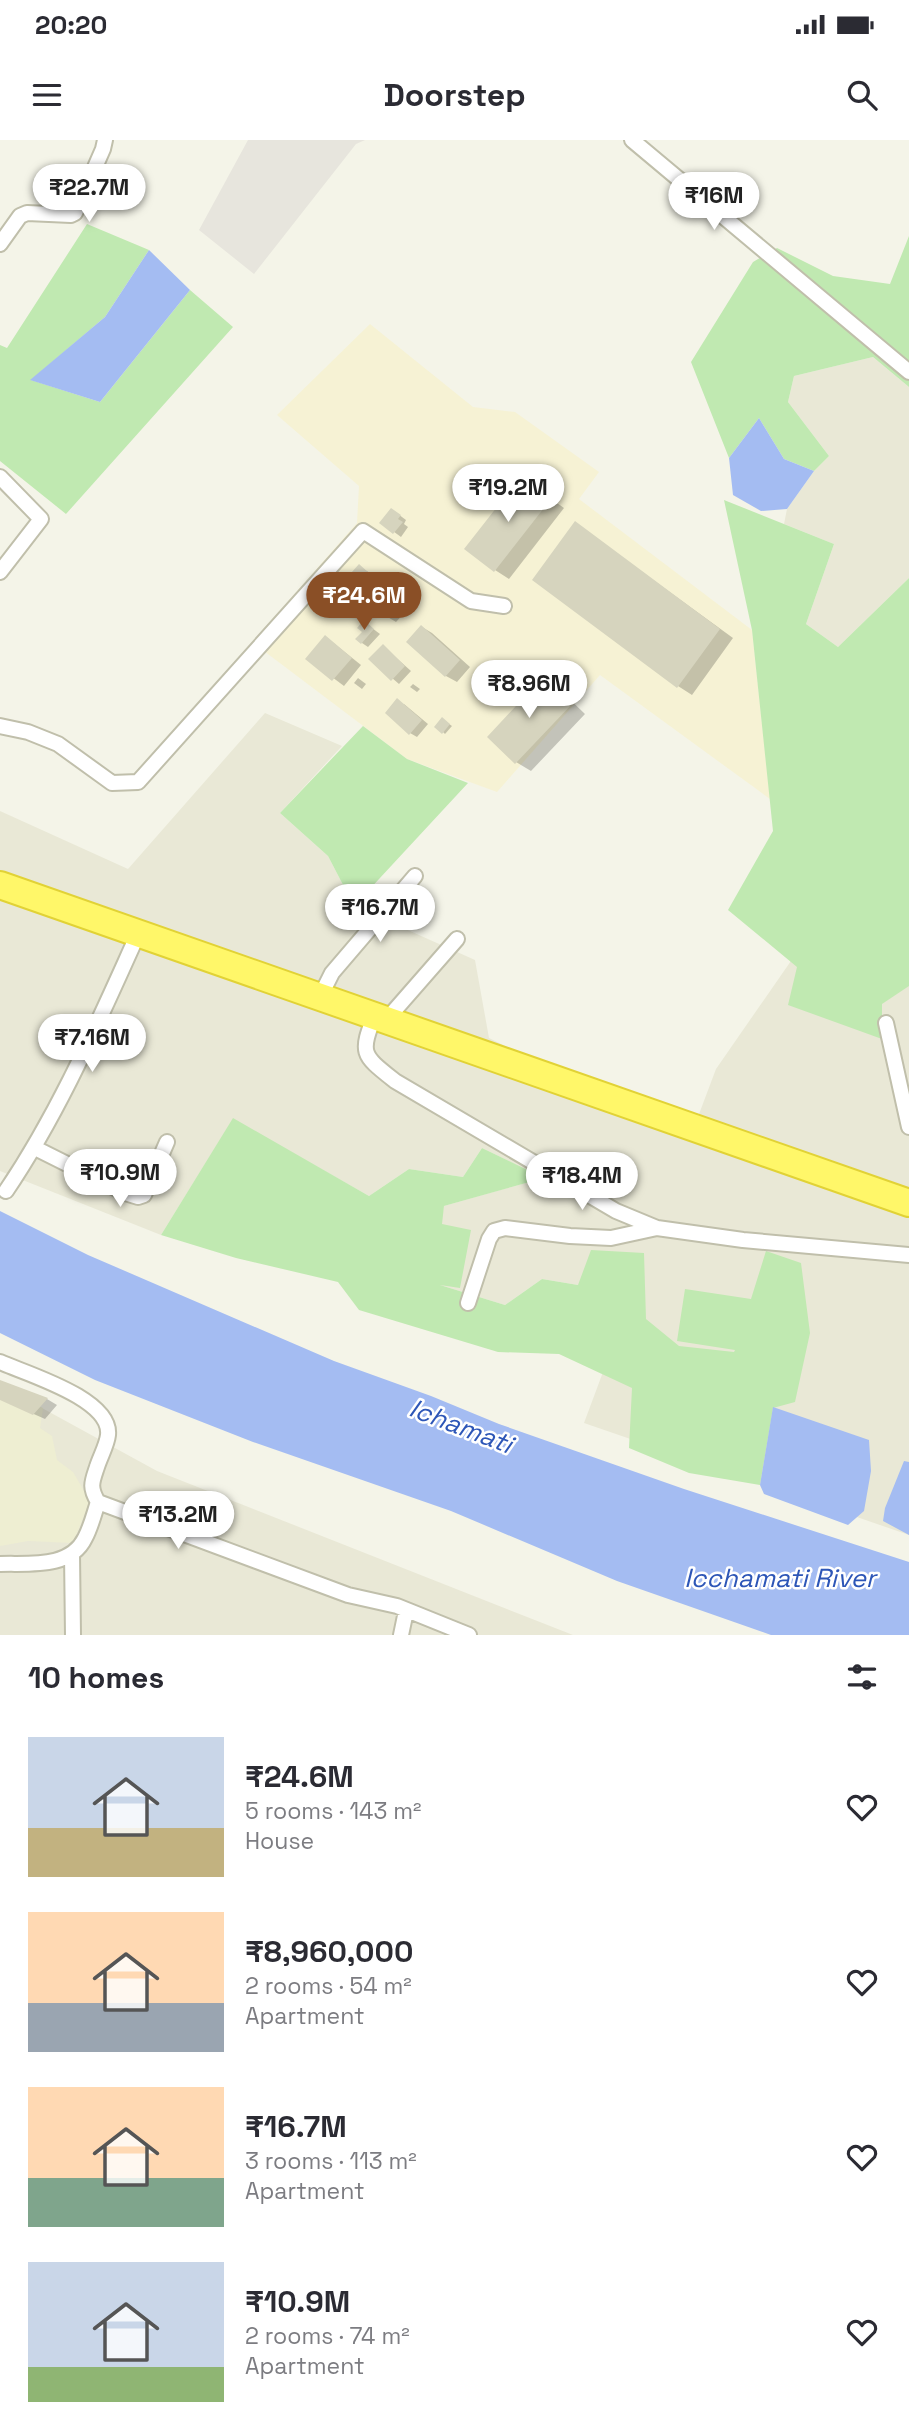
<!DOCTYPE html>
<html lang="en">
<head>
<meta charset="utf-8">
<style>
  body { margin:0; font-family:"Space Grotesk",sans-serif; background:#f7f7f7; color:#2b2b33; height:100vh; display:flex; flex-direction:column; font-size:26px; white-space:nowrap }
  * { box-sizing:border-box; margin:0 }
  p { font-size:23px; color:#7c7c81 }
  .icon { flex:none; width:38px; height:38px; fill:none; stroke:currentColor; stroke-width:2; stroke-linecap:round; stroke-linejoin:round }
  .map { position:relative; height:1495px; overflow:hidden }
  .details { display:flex; flex-direction:column; background:#fff; flex:1 }
  .details>* { flex:none }
  .price { position:absolute; translate:-50% -60px; padding:0 16px; border-radius:24px; background:#fff; color:#222; font-size:23px; line-height:46px; filter:drop-shadow(0 2px 4px #0008) }
  .price::after { content:''; position:absolute; left:50%; top:42px; width:21px; height:16px; margin-left:-10px; background:inherit; clip-path:polygon(0 0,100% 0,50% 100%) }
  .price.current { background:#8a4f26; color:#fff }
  ul { padding:0; list-style:none }
  li { display:flex; align-items:center; gap:21px; height:175px; padding:0 28px }
  li span { display:grid; place-items:center; flex:none; width:196px; height:140px; border-radius:0px; color:#555 }
  li>.icon { margin-inline-start:auto }
  span .icon { width:84px; height:84px; fill:#fffc; stroke-width:1 }
  li b { font-size:30px }
  h2 { display:flex; justify-content:space-between; align-items:center; height:84px; padding:0 28px; font-size:30px }
  .status { display:flex; justify-content:space-between; align-items:center; height:49px; padding:0 35px; background:#fff; direction:ltr }
  .status svg { height:19px; fill:currentColor }
  header { display:flex; justify-content:space-between; align-items:center; height:91px; padding:0 28px; background:#fff; font-size:32px; font-weight:600 }
  .map>svg:first-child { display:block }
</style>
</head>
<body>
<div class="status"><b>20:20</b><svg viewBox="0 0 49 12"><path d="M0 12V9h3v3zM5 12V6h3v6zM10 12V3h3v9zM15 12V0h3v12zM26 1h20v11H26zM47 4h2v5h-2z"/></svg></div>
<header><svg class="icon" aria-label="menu" viewBox="0 0 24 24"><path d="M4 6h16M4 12h16M4 18h16"/></svg>Doorstep<svg class="icon" aria-label="search" viewBox="0 0 24 24"><circle cx="10" cy="10" r="6"/><path d="M15 15l6 6"/></svg></header>
<div class="map">
<svg width="909" height="1495" viewBox="0 0 909 1495">
  <rect width="100%" height="100%" fill="#f4f4e8"/>
  <path fill="#e9e8d6" d="M 873,217 L 909,247 L 909,438 L 838,507 L 806,484 L 834,404 L 784,384 L 787,369 L 814,331 L 829,316 L 788,262 L 794,236 Z
    M 265,573 L 342,606 L 280,673 L 328,716 L 354,766 L 475,820 L 489,898 L 690,998 L 716,929 L 856,727 L 909,606 L 909,1395 L 584,1283 L 644,1122 L 578,1145 L 542,1139 L 505,1165 L 430,1142 L 444,1066 L 543,1038 L 482,1008 L 463,1037 L 409,1029 L 369,1056 L 233,979 L 161,1095 L 0,1031 L 0,671 L 128,729 Z
    M 0,1245 L 157,1331 L 573,1495 L 0,1495 Z"/>
  <path fill="#f6f2d4" d="M 370,184 L 473,267 L 515,272 L 599,332 L 579,359 L 752,490 L 770,659 L 600,535 L 497,652 L 407,619 L 252,502 L 357,383 L 359,346 L 277,275 Z"/>
  <path fill="#e7e5dd" d="M 248,0 L 365,0 L 356,4 L 254,134 L 199,90 Z"/>
  <path fill="#eeeed2" d="M 0,1249 L 43,1268 L 40,1288 L 52,1296 L 57,1320 L 73,1332 L 90,1361 L 73,1403 L 28,1401 L 0,1406 Z"/>
  <path fill="#c0e9b1" d="M 87,84 L 149,110 L 105,177 L 31,240 L 100,262 L 190,150 L 233,187 L 66,374 L 0,321 L 0,205 L 7,208 Z
    M 909,96 L 909,247 L 873,217 L 794,236 L 788,262 L 829,316 L 814,331 L 784,319 L 759,278 L 729,318 L 691,222 L 753,122 L 777,108 L 833,136 L 890,144 Z
    M 724,360 L 834,404 L 806,484 L 838,507 L 909,438 L 909,846 L 882,864 L 882,899 L 788,865 L 797,827 L 728,770 L 773,691 L 752,490 Z
    M 363,586 L 407,619 L 468,643 L 354,766 L 328,716 L 280,673 Z
    M 233,978 L 369,1056 L 409,1029 L 463,1037 L 482,1008 L 544,1038 L 444,1066 L 442,1084 L 471,1090 L 460,1148 L 440,1145 L 505,1165 L 542,1139 L 578,1145 L 591,1110 L 644,1113 L 646,1179 L 679,1206 L 734,1212 L 735,1210 L 677,1201 L 685,1149 L 751,1159 L 766,1111 L 801,1123 L 810,1193 L 795,1262 L 773,1268 L 760,1345 L 689,1333 L 629,1308 L 632,1248 L 559,1214 L 498,1212 L 359,1170 L 338,1142 L 236,1118 L 161,1095 Z"/>
  <path fill="#a4bcf2" d="M 149,110 L 190,150 L 100,262 L 30,240 L 105,177 Z
    M 759,278 L 784,319 L 814,331 L 787,369 L 761,371 L 733,355 L 729,318 Z
    M 0,1071 L 88,1115 L 334,1221 L 431,1256 L 499,1284 L 684,1349 L 909,1422 L 909,1495 L 771,1495 L 617,1441 L 451,1371 L 253,1302 L 95,1240 L 0,1193 Z
    M 773,1267 L 869,1300 L 871,1331 L 864,1371 L 848,1385 L 764,1354 L 760,1345 Z
    M 904,1321 L 909,1322 L 909,1395 L 883,1381 L 885,1368 Z"/>
  <path fill="#0003" d="M 522,338 L 564,368 L 509,439 L 495,430 Z
    M 464,347 L 471,353 L 468,357 L 460,352 Z
    M 398,374 L 406,380 L 404,384 L 408,387 L 401,397 L 382,383 Z
    M 576,384 L 733,498 L 692,555 L 678,546 Z
    M 360,427 L 370,433 L 409,468 L 396,482 L 386,476 Z
    M 364,482 L 380,494 L 368,507 L 362,503 Z
    M 422,487 L 432,493 L 470,527 L 457,542 L 446,536 L 408,502 Z
    M 326,497 L 361,525 L 344,546 L 308,519 Z
    M 383,506 L 411,531 L 399,544 L 370,519 Z
    M 358,538 L 366,544 L 362,549 L 354,543 Z
    M 544,539 L 558,548 L 585,574 L 531,631 L 516,622 Z
    M 413,544 L 420,549 L 417,552 L 410,547 Z
    M 404,564 L 428,584 L 417,597 L 410,593 Z
    M 445,581 L 452,586 L 445,594 L 443,592 Z
    M 0,1241 L 47,1259 L 57,1265 L 45,1279 L 0,1259 Z"/>
  <path fill="#d6d4be" d="M 522,335 L 551,359 L 494,432 L 464,409 Z
    M 391,368 L 401,375 L 398,379 L 403,382 L 393,394 L 379,383 Z
    M 575,381 L 720,489 L 677,548 L 532,440 Z
    M 359,424 L 400,461 L 385,478 L 344,441 Z
    M 364,480 L 374,489 L 361,504 L 355,499 L 362,492 L 357,488 Z
    M 421,485 L 460,520 L 445,537 L 406,502 Z
    M 325,495 L 352,518 L 332,541 L 305,519 Z
    M 383,504 L 405,526 L 391,541 L 368,519 Z
    M 543,537 L 572,564 L 515,624 L 487,597 Z
    M 397,558 L 422,580 L 409,595 L 385,573 Z
    M 442,577 L 450,584 L 442,594 L 434,587 Z
    M 0,1240 L 48,1258 L 33,1275 L 0,1260 Z"/>
  <g fill="none" stroke-linecap="round" stroke-linejoin="round">
    <defs>
      <path id="street" d="M 632,0 L 909,232
        M 0,104 L 20,76 L 27,73 L 71,75 L 75,73 L 103,9 L 105,0
        M 0,337 L 41,379 L 0,432
        M 0,586 L 28,592 L 58,604 L 112,643 L 138,642 L 363,391 L 471,461 L 504,466
        M 320,857 L 332,833 L 415,736
        M 375,874 C 360,914 361,914 395,941 L 616,1071 L 657,1088 L 743,1100 L 909,1115
        M 387,879 L 457,799
        M 886,883 L 909,987
        M 35,1008 L 125,1053 L 138,1057 L 144,1055 L 167,1002
        M 6,1051 C 60,971 98,882 138,794
        M 468,1163 L 489,1099 L 494,1091 L 505,1088 L 570,1096 L 611,1098 L 657,1088
        M 0,1222 C 27,1234 112,1259 108,1295 C 107,1305 100,1317 97,1327 C 92,1342 89,1347 98,1362 L 348,1455 L 397,1466 L 469,1495
        M 72,1414 L 73,1495
        M 0,1424 C 29,1423 70,1429 85,1398 C 91,1387 94,1374 98,1362
        M 401,1495 L 406,1471"/>
      <path id="highway" d="M 0,745 L 909,1063"/>
    </defs>
    <use href="#street" stroke="#c0bfab" stroke-width="18"/>
    <use href="#highway" stroke="#e1d236" stroke-width="30"/>
    <use href="#street" stroke="#fff" stroke-width="14"/>
    <use href="#highway" stroke="#fff769" stroke-width="26"/>
  </g>
  <g text-anchor="middle" dominant-baseline="central" stroke-width="5" stroke-linejoin="round" paint-order="stroke">
    <g font-size="26" font-style="italic" fill="#2d56b7" stroke="#fff">
      <text transform="translate(461 1286) rotate(21)">Ichamati</text>
      <text x="780" y="1438">Icchamati River</text>
    </g>
  </g>
</svg>
<b class="price" style="left:89px;top:84px">₹22.7M</b>
<b class="price" style="left:714px;top:92px">₹16M</b>
<b class="price" style="left:508px;top:384px">₹19.2M</b>
<b class="price current" style="left:364px;top:492px">₹24.6M</b>
<b class="price" style="left:529px;top:580px">₹8.96M</b>
<b class="price" style="left:380px;top:804px">₹16.7M</b>
<b class="price" style="left:92px;top:934px">₹7.16M</b>
<b class="price" style="left:120px;top:1069px">₹10.9M</b>
<b class="price" style="left:582px;top:1072px">₹18.4M</b>
<b class="price" style="left:178px;top:1411px">₹13.2M</b>
</div>
<section class="details">
<h2>10 homes<svg class="icon" aria-label="filters" viewBox="0 0 24 24"><path d="M4 7h16M4 17h16"/><circle cx="9" cy="7" r="2"/><circle cx="15" cy="17" r="2"/></svg></h2>
<ul>
<li><span style="background:linear-gradient(#c9d6e8 65%,#c2b280 0)"><svg class="icon" aria-label="home" viewBox="0 0 24 24"><path d="M3 11l9-7 9 7M6 9v11h12V9"/></svg></span><div><b>₹24.6M</b><p>5 rooms · 143 m²</p><p>House</p></div><svg class="icon" aria-label="heart" viewBox="0 0 24 24"><path d="M12 20l-8-8c-3-5 5-10 8-4 3-6 11-1 8 4z"/></svg></li>
<li><span style="background:linear-gradient(#ffd9b3 65%,#9aa5b1 0)"><svg class="icon" aria-label="home" viewBox="0 0 24 24"><path d="M3 11l9-7 9 7M6 9v11h12V9"/></svg></span><div><b>₹8,960,000</b><p>2 rooms · 54 m²</p><p>Apartment</p></div><svg class="icon" aria-label="heart" viewBox="0 0 24 24"><path d="M12 20l-8-8c-3-5 5-10 8-4 3-6 11-1 8 4z"/></svg></li>
<li><span style="background:linear-gradient(#ffd9b3 65%,#7fa58c 0)"><svg class="icon" aria-label="home" viewBox="0 0 24 24"><path d="M3 11l9-7 9 7M6 9v11h12V9"/></svg></span><div><b>₹16.7M</b><p>3 rooms · 113 m²</p><p>Apartment</p></div><svg class="icon" aria-label="heart" viewBox="0 0 24 24"><path d="M12 20l-8-8c-3-5 5-10 8-4 3-6 11-1 8 4z"/></svg></li>
<li><span style="background:linear-gradient(#c9d6e8 75%,#8fb573 0)"><svg class="icon" aria-label="home" viewBox="0 0 24 24"><path d="M3 11l9-7 9 7M6 9v11h12V9"/></svg></span><div><b>₹10.9M</b><p>2 rooms · 74 m²</p><p>Apartment</p></div><svg class="icon" aria-label="heart" viewBox="0 0 24 24"><path d="M12 20l-8-8c-3-5 5-10 8-4 3-6 11-1 8 4z"/></svg></li>
</ul>
</section>
</body>
</html>
